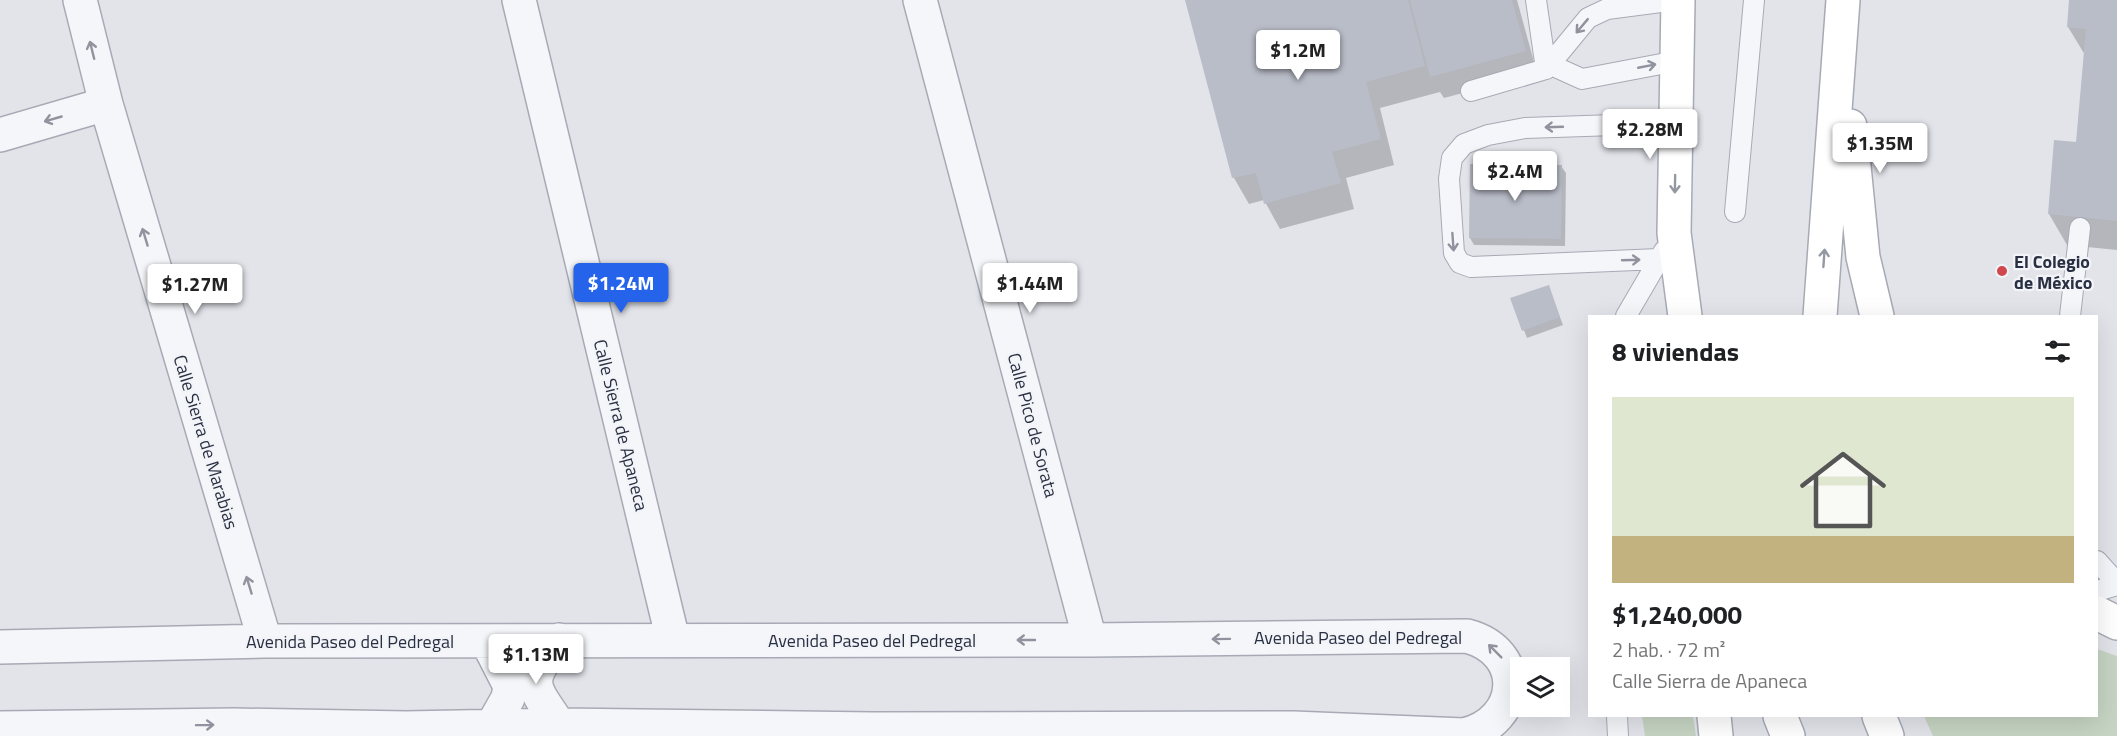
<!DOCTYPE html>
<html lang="es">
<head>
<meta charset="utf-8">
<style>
  body { margin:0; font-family:"Titillium Web",sans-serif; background:#f2f2f2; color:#202124; height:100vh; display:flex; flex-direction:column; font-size:22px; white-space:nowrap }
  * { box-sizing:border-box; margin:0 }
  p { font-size:20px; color:#757577 }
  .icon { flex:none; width:33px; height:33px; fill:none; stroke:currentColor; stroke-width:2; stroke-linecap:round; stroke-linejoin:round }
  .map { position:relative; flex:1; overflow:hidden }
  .drawer { position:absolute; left:1588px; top:315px; width:510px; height:402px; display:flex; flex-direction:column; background:#fff; border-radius:0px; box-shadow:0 6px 24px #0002 }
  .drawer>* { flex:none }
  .buttons { position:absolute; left:1510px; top:657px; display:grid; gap:12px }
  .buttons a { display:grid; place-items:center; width:60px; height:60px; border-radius:0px; background:#fff; box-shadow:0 6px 24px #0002; font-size:30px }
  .price { position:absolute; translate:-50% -51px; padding:0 14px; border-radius:6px; background:#fff; color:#222; font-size:20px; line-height:39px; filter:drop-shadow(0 2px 3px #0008) }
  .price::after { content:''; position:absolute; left:50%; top:36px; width:18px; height:14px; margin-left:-9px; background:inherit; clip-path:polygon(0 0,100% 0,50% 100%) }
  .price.current { background:#2563eb; color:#fff }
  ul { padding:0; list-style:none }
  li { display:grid; align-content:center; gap:12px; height:318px; padding:0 24px }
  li+li { border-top:2px solid #e0e0e0 }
  li span { display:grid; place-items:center; height:186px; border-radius:0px; color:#555 }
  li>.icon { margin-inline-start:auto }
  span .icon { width:108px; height:108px; fill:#fffc; stroke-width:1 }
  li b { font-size:26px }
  h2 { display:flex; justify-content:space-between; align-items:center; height:72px; padding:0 24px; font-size:26px }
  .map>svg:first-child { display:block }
</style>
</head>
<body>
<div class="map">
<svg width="2117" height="736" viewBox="0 0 2117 736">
  <rect width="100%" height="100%" fill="#e2e4ea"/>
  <path fill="#c6d4c3" d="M 2097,649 L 2117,656 L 2117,736 L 1933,736 L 1924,716 L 2097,716 Z
    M 1642,716 L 1693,716 L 1696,736 L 1645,736 Z"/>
  <path fill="#0003" d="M 1187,0 L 1517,0 L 1537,73 L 1444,98 L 1440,92 L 1380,108 L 1394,165 L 1346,178 L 1354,209 L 1280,229 L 1264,200 L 1249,204 L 1234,178 Z
    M 2071,0 L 2117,0 L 2117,250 L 2067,245 L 2049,214 L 2077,144 L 2085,55 L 2068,27 Z
    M 1471,165 L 1561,166 L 1566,173 L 1565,246 L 1474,245 L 1470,238 Z
    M 1548,286 L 1563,325 L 1527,338 L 1512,299 Z"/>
  <path fill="#b9bdc8" d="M 1185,0 L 1408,0 L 1425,66 L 1366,82 L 1381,139 L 1332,152 L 1341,183 L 1264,204 L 1256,173 L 1232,178 Z
    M 1410,0 L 1512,0 L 1526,51 L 1430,77 Z
    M 2069,0 L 2117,0 L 2117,221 L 2048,214 L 2054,140 L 2076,142 L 2086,29 L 2067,27 Z
    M 1470,164 L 1562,165 L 1561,239 L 1469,238 Z
    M 1549,285 L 1560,317 L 1522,331 L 1510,298 Z"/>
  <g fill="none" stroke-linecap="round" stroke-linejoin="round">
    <defs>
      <path id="lane" d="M 1536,0 L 1546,69
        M 1551,65 L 1582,79 L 1677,61
        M 1471,91 L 1546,69 L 1588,18 L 1607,9 L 1676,0
        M 1735,212 L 1754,0
        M 1659,259 L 1471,267 L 1460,263 L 1454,253 L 1449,179 L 1452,158 L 1464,144 L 1488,135 L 1525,128 L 1675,123
        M 1626,316 L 1664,251
        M 2070,316 L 2080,228
        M 2097,561 L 2117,583
        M 2097,591 L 2117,585
        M 1617,716 L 1618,736"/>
      <path id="street" d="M 80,0 L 106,104 L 265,641
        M 519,0 L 673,640
        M 920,0 L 1090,640
        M 0,135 L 106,104
        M 559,640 C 526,682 530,683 559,725
        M 487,641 L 510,686 L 508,698 L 491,728
        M 0,647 L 265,641 L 1090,640 L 1467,636 C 1527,652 1522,721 1464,735 L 1293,728 L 873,729 L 559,725 L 406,728 L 234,725 L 0,728"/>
      <path id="secondary" d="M 1678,0 L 1674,233 L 1685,316
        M 1850,126 L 1863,257 L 1877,316
        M 1820,316 L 1843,0
        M 2097,613 L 2117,623
        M 1714,716 L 1716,736
        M 1780,716 L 1788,736
        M 1879,716 L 1887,736"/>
    </defs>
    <use href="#lane" stroke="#a7aab5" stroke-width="22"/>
    <use href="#street" stroke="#a7aab5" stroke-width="36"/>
    <use href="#secondary" stroke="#a7aab5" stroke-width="36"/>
    <use href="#lane" stroke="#f5f6f9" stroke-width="20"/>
    <use href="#street" stroke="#f5f6f9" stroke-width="33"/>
    <use href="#secondary" stroke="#fff" stroke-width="33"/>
  </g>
  <defs><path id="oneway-shaft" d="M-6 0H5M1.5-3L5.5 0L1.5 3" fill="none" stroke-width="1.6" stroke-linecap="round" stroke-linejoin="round" transform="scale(1.5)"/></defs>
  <g stroke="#90939e">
    <use href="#oneway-shaft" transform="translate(1582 26) rotate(130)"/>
    <use href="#oneway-shaft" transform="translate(92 50) rotate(-104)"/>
    <use href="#oneway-shaft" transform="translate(1647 66) rotate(-11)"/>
    <use href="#oneway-shaft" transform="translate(53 119) rotate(164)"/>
    <use href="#oneway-shaft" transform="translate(1554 127) rotate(178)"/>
    <use href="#oneway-shaft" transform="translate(145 237) rotate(-107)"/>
    <use href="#oneway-shaft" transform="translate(1453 242) rotate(86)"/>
    <use href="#oneway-shaft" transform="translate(1631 260) rotate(-2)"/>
    <use href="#oneway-shaft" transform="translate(249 585) rotate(-107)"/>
    <use href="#oneway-shaft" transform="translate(1221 639) rotate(179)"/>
    <use href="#oneway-shaft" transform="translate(1026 640) rotate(-180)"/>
    <use href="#oneway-shaft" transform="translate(1495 651) rotate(-135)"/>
    <use href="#oneway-shaft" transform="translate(205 725) rotate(-1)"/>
  </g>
  <g stroke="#9498a1">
    <use href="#oneway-shaft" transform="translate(1675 184) rotate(91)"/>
    <use href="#oneway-shaft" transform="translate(1824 258) rotate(-86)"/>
  </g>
  <circle fill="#d0474d" stroke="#f2f4f8" stroke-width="2" cx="2002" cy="271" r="6"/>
  <g text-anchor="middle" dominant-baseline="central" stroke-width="4.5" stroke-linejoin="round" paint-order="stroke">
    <g font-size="18" font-weight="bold" fill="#2a3043" stroke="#f2f4f8" text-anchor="start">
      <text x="2014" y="261">El Colegio<tspan x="2014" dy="21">de México</tspan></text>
    </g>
    <g font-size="18" fill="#2a3043" stroke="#f2f4f8">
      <text transform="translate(621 425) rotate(76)">Calle Sierra de Apaneca</text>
      <text transform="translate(1033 425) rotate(75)">Calle Pico de Sorata</text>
      <text transform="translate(206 442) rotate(73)">Calle Sierra de Marabias</text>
      <text x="1358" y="637">Avenida Paseo del Pedregal</text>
      <text x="872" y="640">Avenida Paseo del Pedregal</text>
      <text x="350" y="641">Avenida Paseo del Pedregal</text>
    </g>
  </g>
</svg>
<div class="buttons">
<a><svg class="icon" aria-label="layers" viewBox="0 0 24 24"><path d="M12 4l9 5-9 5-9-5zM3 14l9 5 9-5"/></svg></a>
</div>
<b class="price" style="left:1298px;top:81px">$1.2M</b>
<b class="price" style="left:1650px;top:160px">$2.28M</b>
<b class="price" style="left:1880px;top:174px">$1.35M</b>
<b class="price" style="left:1515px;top:202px">$2.4M</b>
<b class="price current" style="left:621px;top:314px">$1.24M</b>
<b class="price" style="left:1030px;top:314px">$1.44M</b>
<b class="price" style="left:195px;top:315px">$1.27M</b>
<b class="price" style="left:536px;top:685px">$1.13M</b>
<section class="drawer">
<h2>8 viviendas<svg class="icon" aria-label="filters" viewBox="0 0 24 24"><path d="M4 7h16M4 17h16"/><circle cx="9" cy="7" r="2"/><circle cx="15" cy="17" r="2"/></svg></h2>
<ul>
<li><span style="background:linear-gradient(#dfe7d0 75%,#c2b280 0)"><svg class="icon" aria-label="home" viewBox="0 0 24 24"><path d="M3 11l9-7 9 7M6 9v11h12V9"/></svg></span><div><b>$1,240,000</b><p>2 hab. · 72 m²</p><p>Calle Sierra de Apaneca</p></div></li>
</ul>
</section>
</div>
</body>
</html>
